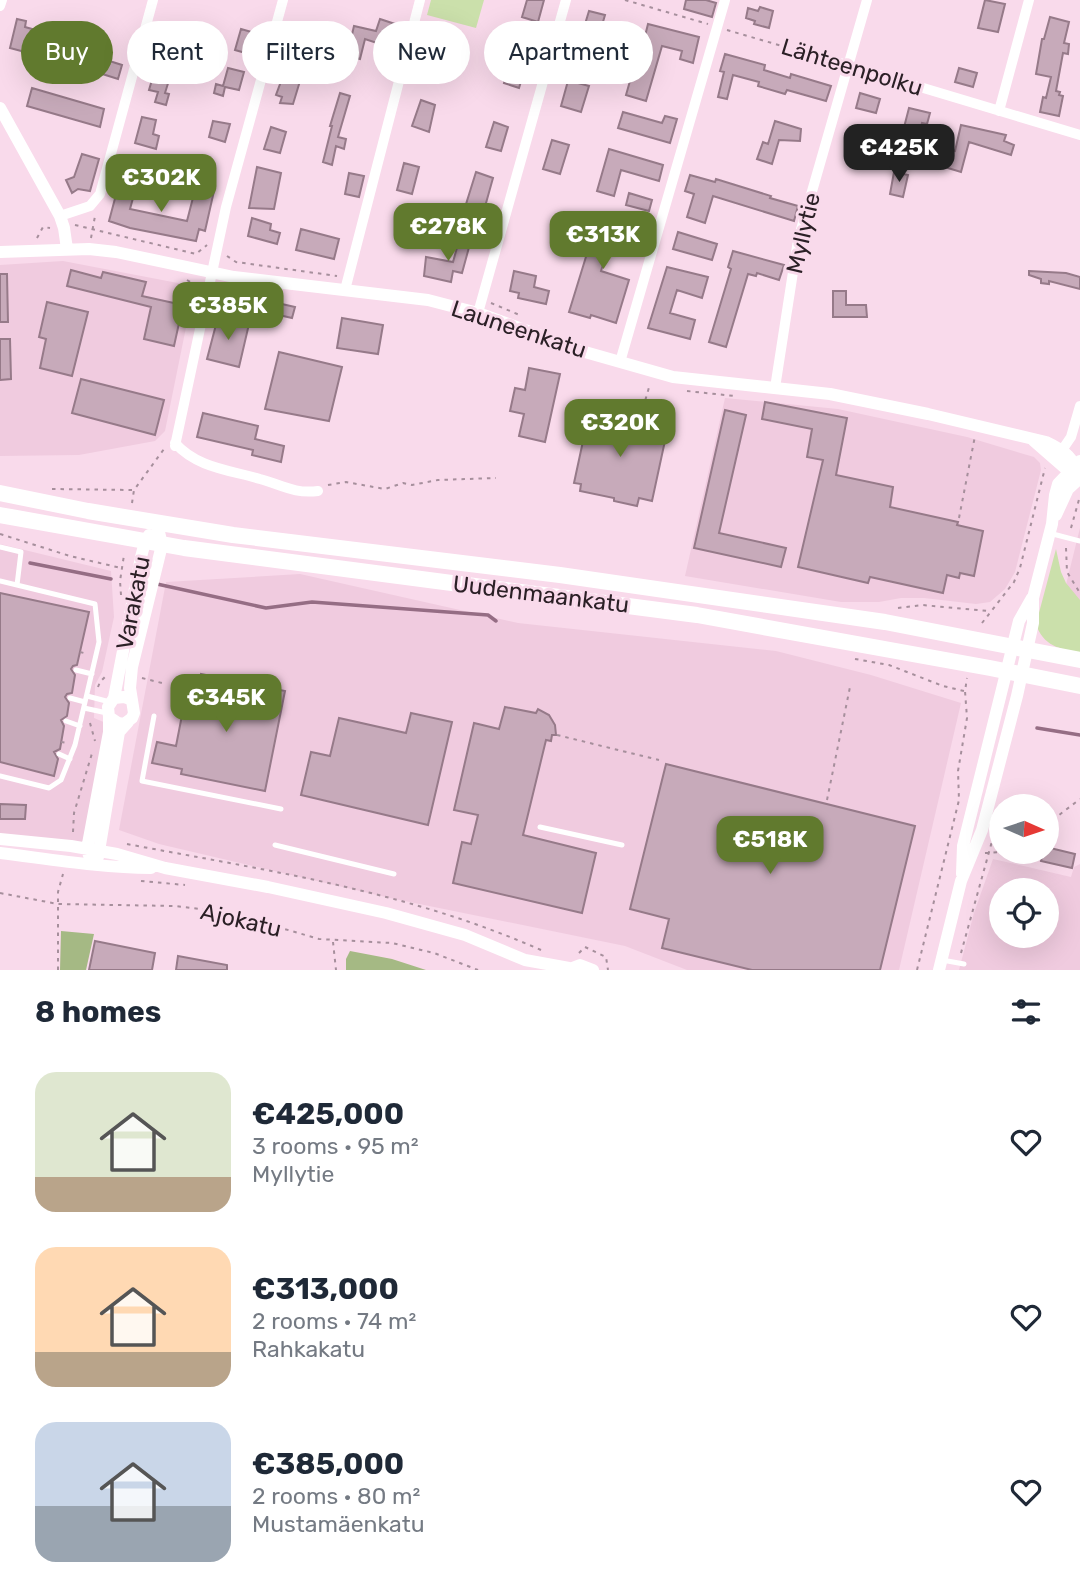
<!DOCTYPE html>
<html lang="en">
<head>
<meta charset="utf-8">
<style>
  body { margin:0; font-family:Rubik,sans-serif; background:#f6f6f7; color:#1f2937; height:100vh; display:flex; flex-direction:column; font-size:26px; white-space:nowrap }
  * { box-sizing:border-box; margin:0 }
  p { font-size:23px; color:#747a83 }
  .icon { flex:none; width:38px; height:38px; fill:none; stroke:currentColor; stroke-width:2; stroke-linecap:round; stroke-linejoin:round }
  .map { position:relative; height:970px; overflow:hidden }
  .details { display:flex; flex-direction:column; background:#fff; flex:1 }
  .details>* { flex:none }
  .top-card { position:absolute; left:21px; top:21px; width:700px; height:63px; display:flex; gap:14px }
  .needle { width:46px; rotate:93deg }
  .controls { position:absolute; left:989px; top:794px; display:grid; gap:14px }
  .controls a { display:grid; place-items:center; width:70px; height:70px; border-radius:50%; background:#fff; box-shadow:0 7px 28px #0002; font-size:35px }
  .price { position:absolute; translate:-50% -60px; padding:0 16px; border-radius:14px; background:#617a2e; color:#fff; font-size:23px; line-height:46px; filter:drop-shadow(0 2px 4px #0008) }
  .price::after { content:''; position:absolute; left:50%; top:42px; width:21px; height:16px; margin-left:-10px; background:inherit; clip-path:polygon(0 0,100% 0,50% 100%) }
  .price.on { background:#222; color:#fff }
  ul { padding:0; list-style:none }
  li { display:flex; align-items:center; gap:21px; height:175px; padding:0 35px }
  li span { display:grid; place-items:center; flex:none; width:196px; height:140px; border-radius:21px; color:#555 }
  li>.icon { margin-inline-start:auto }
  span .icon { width:84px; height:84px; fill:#fffc; stroke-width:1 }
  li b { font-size:30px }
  h2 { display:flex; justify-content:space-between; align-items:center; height:84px; padding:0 35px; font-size:30px }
  .chip { padding:0 24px; border-radius:32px; background:#fff; box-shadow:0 7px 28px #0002; font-size:24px; line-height:63px }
  .chip.on { background:#617a2e; color:#fff }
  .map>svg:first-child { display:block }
</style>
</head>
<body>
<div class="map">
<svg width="1080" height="970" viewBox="0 0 1080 970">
  <rect width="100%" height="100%" fill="#f9daeb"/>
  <path fill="#f0cbdf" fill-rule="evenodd" d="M 63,261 L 183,284 L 193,293 L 165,431 L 155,441 L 79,455 L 0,456 L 0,265 Z
    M 725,398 L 838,409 L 967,437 L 1034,457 L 1040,463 L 1041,470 L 1015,572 L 1005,589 L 990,602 L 976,604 L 924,598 L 901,598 L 879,602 L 841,602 L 685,576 Z
    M 1080,528 L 1080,632 L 1057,621 Z
    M 0,544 L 111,571 L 114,617 L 102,672 L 95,685 L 94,718 L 106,723 L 85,846 L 0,835 Z
    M 300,574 L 518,623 L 776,651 L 871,675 L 961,703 L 899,970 L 687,970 L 625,946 L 390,898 L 159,844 L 119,830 L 166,582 Z
    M 993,859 L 1071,877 L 1074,867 L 1080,864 L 1080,970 L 959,970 L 974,913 ZM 1001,891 L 1046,891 L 1046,936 L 1001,936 Z"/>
  <path fill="#cbe0ab" d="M 431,0 L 484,0 L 476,28 L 427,15 Z
    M 1056,549 L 1061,572 L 1066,583 L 1080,600 L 1080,653 C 1060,649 1043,646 1036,624 Z"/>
  <path fill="#a5b984" d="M 61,931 L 94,934 L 86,970 L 60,970 Z
    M 350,951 L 392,959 L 426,970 L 346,970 L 346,959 Z"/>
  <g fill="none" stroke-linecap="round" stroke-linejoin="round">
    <path stroke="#956d84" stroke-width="3.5" d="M 30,563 L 111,579
      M 157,584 L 266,608 L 312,602 L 488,615 L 496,621
      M 1037,728 L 1080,735"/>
  </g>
  <path fill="#c7aaba" stroke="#967a89" stroke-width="2" d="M 527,0 L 544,0 L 538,22 L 522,17 Z
    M 686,0 L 706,0 L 716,3 L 712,17 L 684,9 Z
    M 985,0 L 1005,4 L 998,32 L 978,28 Z
    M 760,7 L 773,11 L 769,28 L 754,24 L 755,21 L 746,18 L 748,8 L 758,11 Z
    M 589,11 L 605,15 L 598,39 L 582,34 Z
    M 1050,17 L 1069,22 L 1064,43 L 1069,44 L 1068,54 L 1063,53 L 1056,91 L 1060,92 L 1059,95 L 1063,96 L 1059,116 L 1040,112 L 1043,97 L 1046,98 L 1051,77 L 1036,74 L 1042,39 L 1044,39 Z
    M 17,19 L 26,21 L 25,27 L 32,29 L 25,52 L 10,48 Z
    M 380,19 L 395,24 L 389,47 L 365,39 L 360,59 L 347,56 L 354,26 L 376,31 Z
    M 648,24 L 699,37 L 693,63 L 680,59 L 682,51 L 662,46 L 646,101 L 626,95 L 638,53 L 621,50 L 623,40 L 643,44 Z
    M 241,29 L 255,33 L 249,54 L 235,50 Z
    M 168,32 L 183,36 L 178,53 L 188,55 L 185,64 L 174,61 L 176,54 L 164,50 Z
    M 439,36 L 455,41 L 448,68 L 433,65 Z
    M 298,37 L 311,41 L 305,58 L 300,57 L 298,80 L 300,81 L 293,104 L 280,103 L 282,97 L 276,95 L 289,60 L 287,60 L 290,47 L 294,49 Z
    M 725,54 L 765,65 L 764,70 L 790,78 L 791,74 L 831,86 L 826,101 L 787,90 L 785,94 L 758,86 L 759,82 L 733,75 L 727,99 L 718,97 L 724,72 L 720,71 Z
    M 511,57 L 527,62 L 519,88 L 504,83 Z
    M 100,58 L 122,65 L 118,79 L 96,72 Z
    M 228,68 L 244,72 L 239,90 L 225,87 L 223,96 L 214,93 L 216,84 L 223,86 Z
    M 959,68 L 977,73 L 973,87 L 955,82 Z
    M 571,70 L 580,73 L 578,83 L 589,86 L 581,112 L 561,106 Z
    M 154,73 L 170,77 L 165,93 L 169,94 L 166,105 L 155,102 L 158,92 L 149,90 Z
    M 32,88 L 104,109 L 100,127 L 27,106 Z
    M 340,93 L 350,96 L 338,137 L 346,139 L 344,149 L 336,146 L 332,165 L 323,162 L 332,126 L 330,126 Z
    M 860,93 L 880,99 L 876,113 L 856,108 Z
    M 421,100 L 435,105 L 429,132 L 412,126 Z
    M 909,108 L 930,113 L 927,124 L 922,123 L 918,139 L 902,135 Z
    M 623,112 L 662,123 L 665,116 L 677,119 L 670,143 L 618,128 Z
    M 142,117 L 156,120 L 153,134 L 159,136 L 156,149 L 135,143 Z
    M 213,121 L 230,124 L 225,142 L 209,137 Z
    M 775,121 L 801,129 L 800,141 L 779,140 L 772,164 L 757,159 L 763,142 L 768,144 Z
    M 494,122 L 508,127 L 501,151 L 486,147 Z
    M 961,125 L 1006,135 L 1004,141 L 1014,145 L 1011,155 L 969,142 L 961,172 L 938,165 L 943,148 L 955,151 Z
    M 271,127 L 286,132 L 280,153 L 264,149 Z
    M 552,140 L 569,145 L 560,174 L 543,169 Z
    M 609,149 L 663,165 L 659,181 L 621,170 L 614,196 L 597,191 Z
    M 82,154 L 99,159 L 90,191 L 78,189 L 72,193 L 66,180 L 74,177 Z
    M 404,163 L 419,167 L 412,194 L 397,190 Z
    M 257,167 L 281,173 L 274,209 L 249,208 Z
    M 476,172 L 493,178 L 481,221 L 462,217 Z
    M 894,172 L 908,175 L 903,197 L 890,194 Z
    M 349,173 L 364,176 L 359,197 L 345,194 Z
    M 690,175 L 715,182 L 716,179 L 771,196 L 770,198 L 798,206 L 794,221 L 713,196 L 705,223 L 687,217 L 694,194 L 685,191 Z
    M 121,176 L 138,180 L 130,209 L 187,221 L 196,186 L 214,191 L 205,231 L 199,229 L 196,241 L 130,228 L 109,221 Z
    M 629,193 L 652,200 L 649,211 L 626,205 Z
    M 593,214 L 645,230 L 639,247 L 611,239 L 601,271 L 629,280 L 616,323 L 591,315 L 590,318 L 569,312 L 593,234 L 588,232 Z
    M 252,218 L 271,224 L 270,230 L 280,233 L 277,244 L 248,236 Z
    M 301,229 L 339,239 L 334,259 L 296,250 Z
    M 678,232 L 717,244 L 712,260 L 673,249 Z
    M 460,237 L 471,240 L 462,273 L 453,271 L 451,282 L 424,276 L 426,257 L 453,262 Z
    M 733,251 L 784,265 L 779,280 L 757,273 L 756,276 L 748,274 L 726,347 L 709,342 L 731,269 L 728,267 Z
    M 667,267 L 708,277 L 702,298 L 677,290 L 670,313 L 695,320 L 690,339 L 648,328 Z
    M 71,270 L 101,278 L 103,272 L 146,282 L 142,296 L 183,305 L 174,346 L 144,339 L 151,307 L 67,286 Z
    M 514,271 L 536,276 L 534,287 L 549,291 L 546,304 L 518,298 L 519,293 L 510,291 Z
    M 1029,271 L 1066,273 L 1080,277 L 1080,289 L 1049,281 L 1049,284 L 1041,283 L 1041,279 L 1029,275 Z
    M 0,274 L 7,274 L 8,322 L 0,322 Z
    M 833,291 L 846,291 L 846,305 L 866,305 L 867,317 L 833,317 Z
    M 260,299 L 295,307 L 292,318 L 257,310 Z
    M 47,302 L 88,312 L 72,376 L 40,368 L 46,339 L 39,337 Z
    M 218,317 L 249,324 L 239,367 L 207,359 Z
    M 342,318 L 383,325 L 378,354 L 337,348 Z
    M 0,339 L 10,339 L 11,379 L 0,380 Z
    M 279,352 L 342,367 L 329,421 L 265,409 Z
    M 529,368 L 560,374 L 545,442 L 519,436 L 524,414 L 510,411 L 515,388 L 525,390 Z
    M 81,379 L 164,400 L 155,435 L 72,413 Z
    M 765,402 L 847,418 L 836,475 L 893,487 L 890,507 L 958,522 L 957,525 L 983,531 L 974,576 L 960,573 L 959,578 L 947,575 L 943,593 L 870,577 L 868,583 L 798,567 L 823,460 L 807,457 L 812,429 L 762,419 Z
    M 725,410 L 746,415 L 719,533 L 786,548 L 781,567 L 694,548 Z
    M 604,412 L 658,423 L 656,434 L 666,436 L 652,501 L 639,498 L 637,506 L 614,501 L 614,498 L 580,491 L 581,484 L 574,483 L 588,418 L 602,421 Z
    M 203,413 L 258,426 L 255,439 L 284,446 L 281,462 L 252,455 L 253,450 L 197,437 Z
    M 0,593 L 89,612 L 77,665 L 73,666 L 71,669 L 75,675 L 72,693 L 67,694 L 65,697 L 69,703 L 67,716 L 61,720 L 64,726 L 60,749 L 54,752 L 58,759 L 54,776 L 0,762 Z
    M 201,674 L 285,691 L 265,791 L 181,774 L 182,769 L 152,763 L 157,742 L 176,746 L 185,700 L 196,702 Z
    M 505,707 L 536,713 L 538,709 L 549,715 L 555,725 L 556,735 L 552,735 L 551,741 L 546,740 L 523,835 L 596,853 L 582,913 L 453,883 L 462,842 L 471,844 L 478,815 L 454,810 L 474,723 L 499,729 Z
    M 411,713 L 452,722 L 428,825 L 301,795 L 311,752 L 330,756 L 339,718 L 406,733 Z
    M 666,764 L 915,826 L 880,970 L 752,970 L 662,948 L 669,919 L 630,909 Z
    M 0,804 L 26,805 L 25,819 L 0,819 Z
    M 1046,847 L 1075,854 L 1072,868 L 1041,861 L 1043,852 L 1046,852 Z
    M 95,941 L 155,953 L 152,970 L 89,970 Z
    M 178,956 L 227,965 L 227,970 L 176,970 Z"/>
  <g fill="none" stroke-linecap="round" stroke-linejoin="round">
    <path stroke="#a68f9c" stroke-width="2" stroke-dasharray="3.5 5" stroke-linecap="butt" d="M 625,0 L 708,24
      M 727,30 L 789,48
      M 75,225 L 196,254 L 207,245
      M 37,238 L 43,227 L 50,228
      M 91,238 L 95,216
      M 227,256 L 236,262 L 337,276
      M 187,280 L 197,286
      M 219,292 L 237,290
      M 491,303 L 522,316
      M 687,391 L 734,396
      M 643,408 L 650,384
      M 328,485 L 346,482 L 385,489 L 403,483 L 412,485 L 438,480 L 496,478
      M 52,489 L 133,490
      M 132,503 L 134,490 L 164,449
      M 959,518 L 975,436
      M 1071,528 L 1080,496
      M 0,534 L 70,556 L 121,568
      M 1066,548 L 1067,572 L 1080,593
      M 121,595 L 120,581 L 124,555
      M 898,608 L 922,605 L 989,611
      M 982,623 L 1014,582 L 1020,568 L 1045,468
      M 80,652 L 88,654
      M 855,659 L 889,665 L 943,686 L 964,691
      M 142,678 L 162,683
      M 98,687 L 100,682 L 107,675
      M 90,723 L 95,741
      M 557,735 L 659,760
      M 61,742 L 68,743
      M 827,800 L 850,687
      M 1046,825 L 1080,799
      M 73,832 L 74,813 L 93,750
      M 127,844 C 270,871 407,891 541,950
      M 985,853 L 1001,852
      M 141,881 L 185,885
      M 0,893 L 58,904 L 175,906 L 226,912 L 319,939 L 392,943 L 434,953 L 478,970
      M 333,942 L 336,970
      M 579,953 L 585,947 L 606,957 L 608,970
      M 961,953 L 994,834
      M 58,970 L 58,892 L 63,874
      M 917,970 L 959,800 L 958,771 L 967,718 L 965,691 L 967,678"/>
    <path stroke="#fff" stroke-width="5" d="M 1049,533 L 1080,541
      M 0,547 L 21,552 L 17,585
      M 0,581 L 95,604 L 99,642 L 75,745 L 61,780 L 49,788 L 0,776
      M 76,670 L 92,674
      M 87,696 L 110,702
      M 70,698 L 85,702
      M 84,708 L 107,713
      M 154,716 L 142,781 L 281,809
      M 66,721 L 80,726
      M 59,754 L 70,759
      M 540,827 L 622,845
      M 275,845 L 394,874
      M 942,960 L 964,964"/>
    <path stroke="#fff" stroke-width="10" d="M 0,6 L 2,0
      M 800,51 L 1080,135
      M 999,111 L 1029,0
      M 60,216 L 90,206 L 100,194 L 153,0
      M 345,290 L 420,0
      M 478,313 L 566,0
      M 620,362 L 725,0
      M 775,388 L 798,240 L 867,0
      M 175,443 C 197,468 230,470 260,479 C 282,485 294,494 318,491
      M 175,446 L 226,207 L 283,0
      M 1058,456 L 1071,437 L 1080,406"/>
    <path stroke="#fff" stroke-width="12" d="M 0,108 L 60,216 L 64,228 L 67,249
      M 0,252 L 89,249 L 116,252 L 234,277 L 428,300 L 478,313 L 585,352 L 673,377 L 830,394 L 928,414 L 1046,442 C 1065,451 1075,458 1079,478
      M 1034,441 L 1073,475
      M 1056,515 L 1068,489 L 1080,478
      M 114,698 L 141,557 L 145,542 L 149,535
      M 132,700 L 124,697 L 114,698 L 108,707 L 109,717 L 118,723 L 124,724 L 132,718 L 134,713 L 130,688 L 132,667 L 162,545 L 157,523
      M 0,839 L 71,846 L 117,854 L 165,868 L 268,887 L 386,913 L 465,935 L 525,960 L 569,968
      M 0,853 C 49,859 102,868 151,868
      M 89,855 L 87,849 L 109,732 L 109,717
      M 98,857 L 119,732 L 128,722
      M 962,874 L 963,846 L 1013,645 L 1019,621 L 1032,598
      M 567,970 L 580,965 L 593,970
      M 939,970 L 961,881 L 982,830 L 1017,696 L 1033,623 L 1033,598 L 1052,524 L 1055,495 L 1058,484 L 1080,461"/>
    <path stroke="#fff" stroke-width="16" d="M 0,493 L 88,511 L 233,535 L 560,575 L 885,622 L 1080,660
      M 0,515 L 184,548 L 697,615 L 990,668 L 1080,686"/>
  </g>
  <g text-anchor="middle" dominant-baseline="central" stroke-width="6" stroke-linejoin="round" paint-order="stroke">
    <g font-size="23" fill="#2b2026" stroke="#f9daeb">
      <text transform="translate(852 67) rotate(17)">Lähteenpolku</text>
      <text transform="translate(803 233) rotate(-77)">Myllytie</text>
      <text transform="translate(519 329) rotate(18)">Launeenkatu</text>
      <text transform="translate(541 594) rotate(7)">Uudenmaankatu</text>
      <text transform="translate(133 603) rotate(-79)">Varakatu</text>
      <text transform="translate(241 920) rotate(13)">Ajokatu</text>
    </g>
  </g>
</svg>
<div class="controls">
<a><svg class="needle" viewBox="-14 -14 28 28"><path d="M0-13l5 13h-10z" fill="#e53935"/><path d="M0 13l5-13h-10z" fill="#747a83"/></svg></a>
<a><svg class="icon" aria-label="locate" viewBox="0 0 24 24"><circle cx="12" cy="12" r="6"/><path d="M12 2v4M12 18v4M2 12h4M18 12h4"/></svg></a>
</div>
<b class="price on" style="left:899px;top:184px">€425K</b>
<b class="price" style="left:161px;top:214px">€302K</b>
<b class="price" style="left:448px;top:263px">€278K</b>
<b class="price" style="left:603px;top:271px">€313K</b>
<b class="price" style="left:228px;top:342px">€385K</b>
<b class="price" style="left:620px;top:459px">€320K</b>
<b class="price" style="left:226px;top:734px">€345K</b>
<b class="price" style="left:770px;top:876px">€518K</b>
<div class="top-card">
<a class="chip on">Buy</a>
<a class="chip">Rent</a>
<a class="chip">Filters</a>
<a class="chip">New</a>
<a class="chip">Apartment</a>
</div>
</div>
<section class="details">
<h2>8 homes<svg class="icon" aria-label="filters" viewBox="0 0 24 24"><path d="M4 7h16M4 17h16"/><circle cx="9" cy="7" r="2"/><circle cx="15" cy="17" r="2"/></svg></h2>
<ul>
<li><span style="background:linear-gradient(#dfe7d0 75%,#b9a48a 0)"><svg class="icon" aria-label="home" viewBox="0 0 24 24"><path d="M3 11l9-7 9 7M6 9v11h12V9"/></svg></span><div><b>€425,000</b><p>3 rooms · 95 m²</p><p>Myllytie</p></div><svg class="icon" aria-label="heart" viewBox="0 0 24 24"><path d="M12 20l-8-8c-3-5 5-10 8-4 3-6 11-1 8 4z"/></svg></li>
<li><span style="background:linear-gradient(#ffd9b3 75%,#b9a48a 0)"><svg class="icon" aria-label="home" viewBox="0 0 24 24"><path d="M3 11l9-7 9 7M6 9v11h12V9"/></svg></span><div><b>€313,000</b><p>2 rooms · 74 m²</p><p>Rahkakatu</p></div><svg class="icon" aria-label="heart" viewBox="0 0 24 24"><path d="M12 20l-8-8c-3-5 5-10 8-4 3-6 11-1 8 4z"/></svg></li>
<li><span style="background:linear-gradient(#c9d6e8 60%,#9aa5b1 0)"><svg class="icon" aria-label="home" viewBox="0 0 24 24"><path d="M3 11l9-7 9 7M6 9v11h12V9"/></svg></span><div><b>€385,000</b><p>2 rooms · 80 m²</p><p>Mustamäenkatu</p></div><svg class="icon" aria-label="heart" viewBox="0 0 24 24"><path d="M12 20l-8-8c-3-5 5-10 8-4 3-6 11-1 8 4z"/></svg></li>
</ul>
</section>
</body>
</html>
